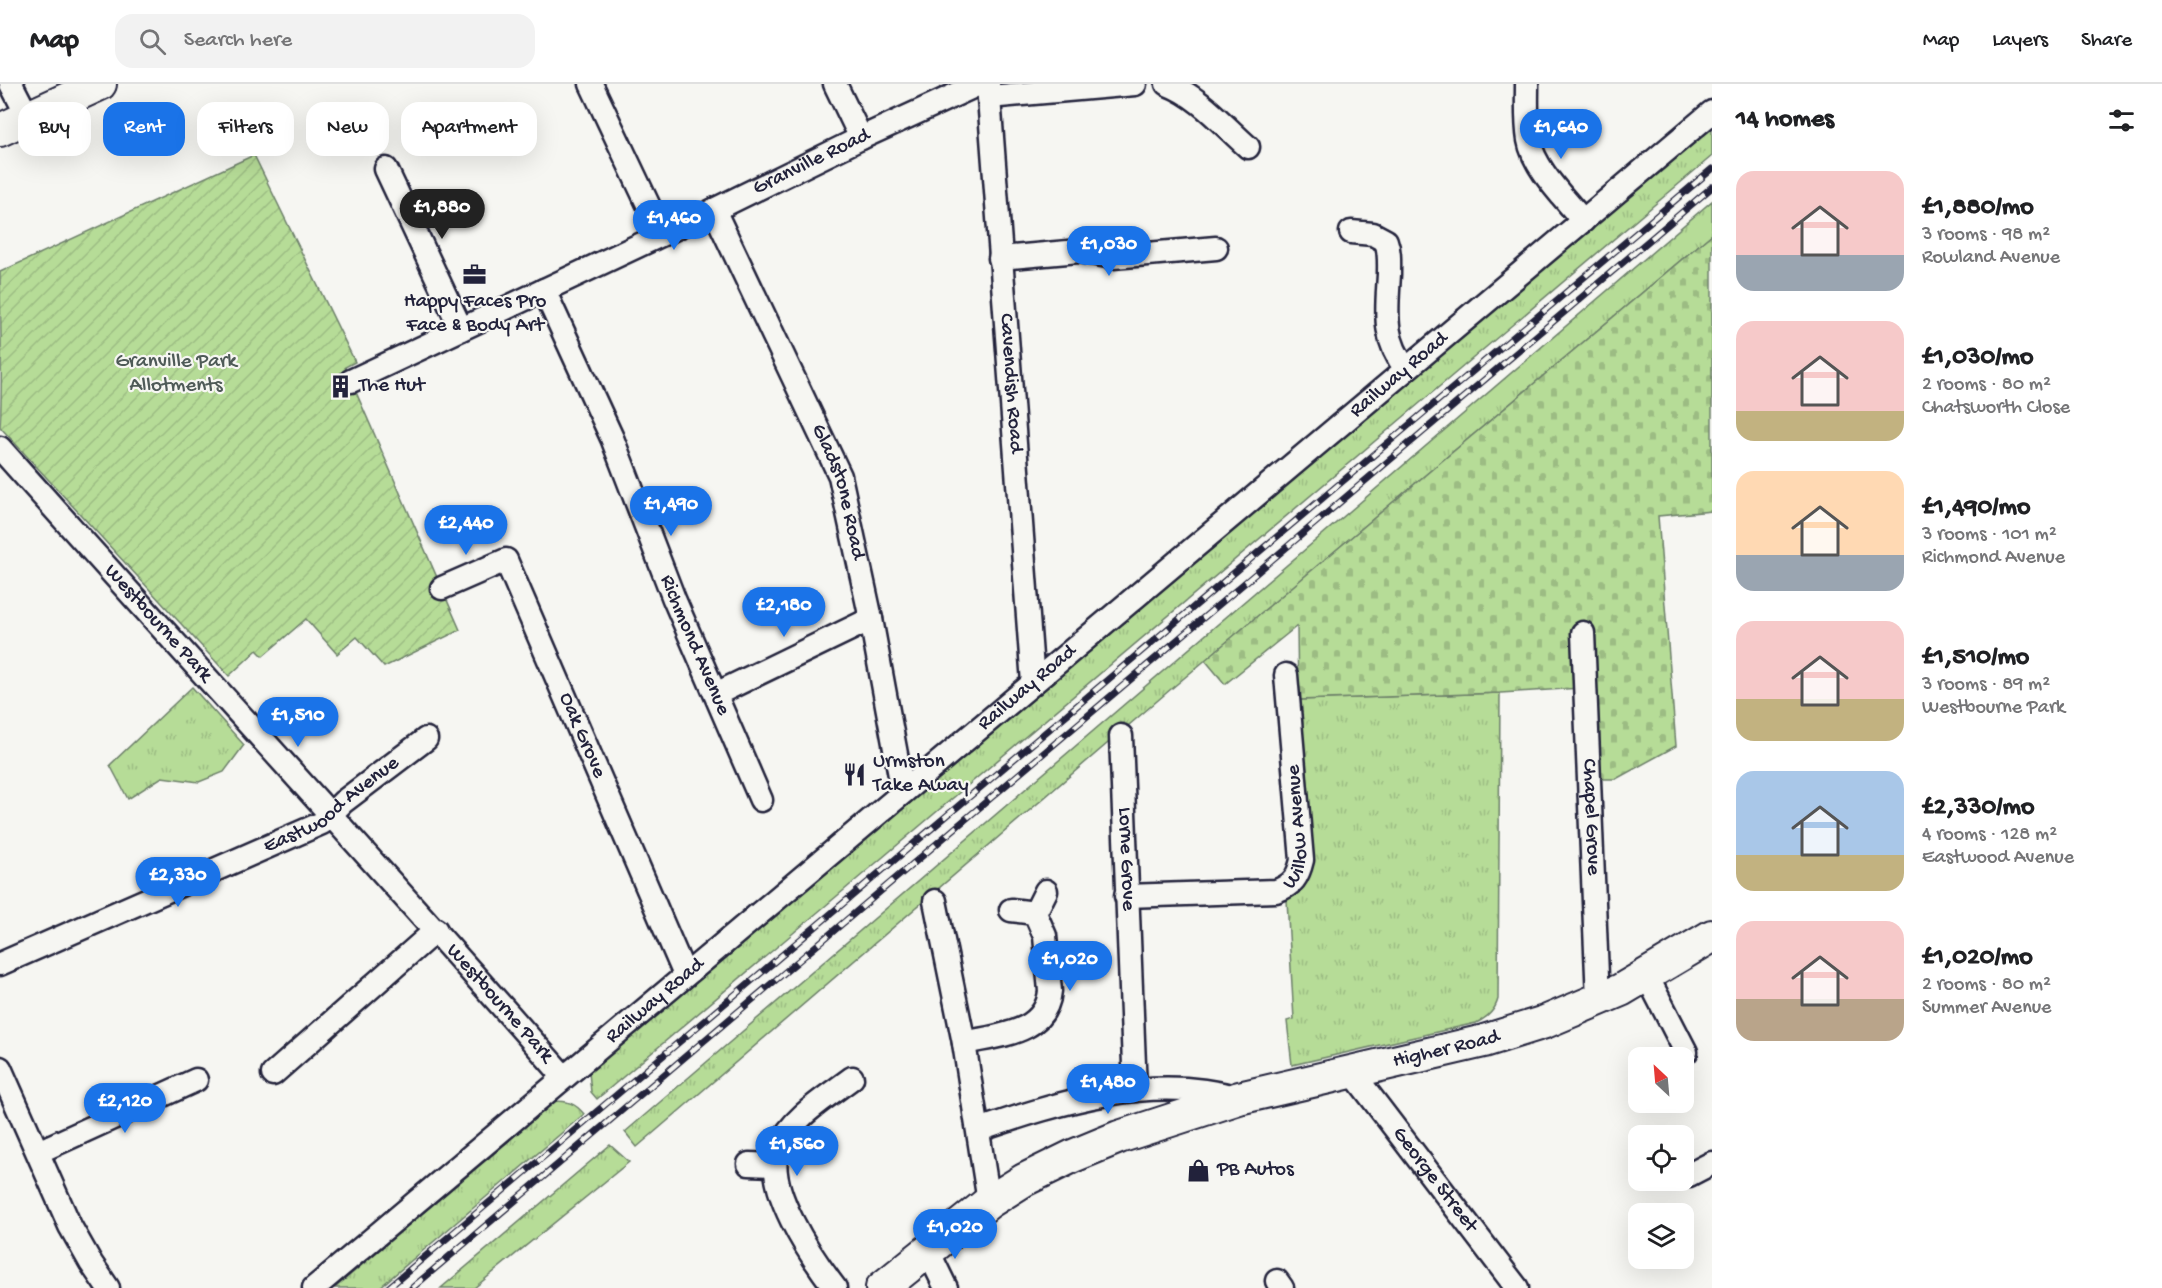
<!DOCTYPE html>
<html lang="en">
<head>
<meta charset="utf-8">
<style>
  body { margin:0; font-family:"Gochi Hand",sans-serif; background:#f2f2f2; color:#202124; height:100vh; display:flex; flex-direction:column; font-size:22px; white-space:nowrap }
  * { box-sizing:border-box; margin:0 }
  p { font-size:20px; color:#757577 }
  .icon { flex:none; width:33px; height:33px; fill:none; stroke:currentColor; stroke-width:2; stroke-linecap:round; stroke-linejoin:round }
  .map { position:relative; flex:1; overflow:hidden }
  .details { display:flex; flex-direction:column; background:#fff; width:450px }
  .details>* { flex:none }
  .hud { position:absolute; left:18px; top:18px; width:570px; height:54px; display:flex; gap:12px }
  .needle { width:39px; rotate:334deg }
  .fabs { position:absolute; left:1628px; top:963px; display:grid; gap:12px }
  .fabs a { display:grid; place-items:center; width:66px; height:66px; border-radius:12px; background:#fff; box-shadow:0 6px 24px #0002; font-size:30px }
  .price { position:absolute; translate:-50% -51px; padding:0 14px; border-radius:21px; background:#1a73e8; color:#fff; font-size:20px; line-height:39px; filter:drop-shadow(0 2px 3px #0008) }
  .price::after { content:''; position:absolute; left:50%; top:36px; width:18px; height:14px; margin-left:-9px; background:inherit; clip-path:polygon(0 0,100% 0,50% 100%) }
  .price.on { background:#222; color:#fff }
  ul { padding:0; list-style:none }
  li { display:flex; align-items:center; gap:18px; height:150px; padding:0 24px }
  li span { display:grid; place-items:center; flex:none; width:168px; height:120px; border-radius:18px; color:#555 }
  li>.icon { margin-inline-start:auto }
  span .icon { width:72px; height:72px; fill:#fffc; stroke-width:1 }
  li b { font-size:26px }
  h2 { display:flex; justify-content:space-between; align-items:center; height:72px; padding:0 24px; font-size:26px }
  .chip { padding:0 21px; border-radius:18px; background:#fff; box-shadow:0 6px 24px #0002; font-size:21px; line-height:54px }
  .chip.on { background:#1a73e8; color:#fff }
  header { display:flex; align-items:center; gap:36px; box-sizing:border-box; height:84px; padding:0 30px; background:#fff; border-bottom:2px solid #e0e0e0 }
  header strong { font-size:28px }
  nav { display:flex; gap:33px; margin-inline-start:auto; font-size:21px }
  .search { width:420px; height:54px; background:#f2f2f2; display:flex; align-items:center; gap:15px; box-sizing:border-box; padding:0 21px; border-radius:18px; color:#757577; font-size:22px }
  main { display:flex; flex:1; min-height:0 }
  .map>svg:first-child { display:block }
</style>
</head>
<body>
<header>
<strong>Map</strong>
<div class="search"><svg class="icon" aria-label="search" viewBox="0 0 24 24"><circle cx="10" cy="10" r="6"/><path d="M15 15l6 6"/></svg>Search here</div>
<nav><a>Map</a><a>Layers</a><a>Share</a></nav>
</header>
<main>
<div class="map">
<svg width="1712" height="1204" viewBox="0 0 1712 1204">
  <defs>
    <pattern id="grass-tufts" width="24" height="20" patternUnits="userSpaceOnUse" patternTransform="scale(1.5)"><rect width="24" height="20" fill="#b6dc97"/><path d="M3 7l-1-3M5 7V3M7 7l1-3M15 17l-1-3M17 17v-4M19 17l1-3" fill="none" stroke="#9cbc83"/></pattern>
    <pattern id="cemetery-stones" width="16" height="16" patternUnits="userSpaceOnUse" patternTransform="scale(1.5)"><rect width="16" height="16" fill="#b6dc97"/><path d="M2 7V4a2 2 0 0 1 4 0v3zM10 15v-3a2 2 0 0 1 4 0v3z" fill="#9cbc83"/></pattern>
    <pattern id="garden-furrows" width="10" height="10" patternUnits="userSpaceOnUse" patternTransform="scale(1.5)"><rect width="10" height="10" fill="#b6dc97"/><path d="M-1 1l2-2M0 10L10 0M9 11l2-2" fill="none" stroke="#9cbc83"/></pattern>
  </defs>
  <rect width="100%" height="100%" fill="#f6f6f2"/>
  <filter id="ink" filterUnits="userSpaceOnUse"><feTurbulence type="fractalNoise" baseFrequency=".0167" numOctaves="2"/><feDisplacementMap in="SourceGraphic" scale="12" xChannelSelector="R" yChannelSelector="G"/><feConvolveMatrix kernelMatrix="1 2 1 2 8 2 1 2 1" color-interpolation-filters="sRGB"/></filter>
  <g filter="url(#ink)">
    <path fill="url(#grass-tufts)" stroke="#6c7f69" stroke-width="1.5" d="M 1712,43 L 1712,72 L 597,1015 L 591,1008 L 589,988 Z
      M 1712,117 L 1712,150 L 1171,605 L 637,1063 L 625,1048 Z
      M 192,603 L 244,661 L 224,688 L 199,698 L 162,693 L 128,715 L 110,681 Z
      M 1500,609 L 1498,915 C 1495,927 1487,934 1476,939 L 1292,981 L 1287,937 L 1294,935 L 1287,816 L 1302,803 L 1307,795 L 1298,616 Z
      M 553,1017 C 568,1017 575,1019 584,1030 L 379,1204 L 335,1204 Z
      M 610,1061 L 629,1078 L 474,1204 L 441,1204 Z"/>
    <path fill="url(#cemetery-stones)" stroke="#6c7f69" stroke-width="1.5" d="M 1712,150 L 1712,427 L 1658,432 L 1676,662 L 1616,695 L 1601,695 L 1597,603 L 1500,609 L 1298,616 L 1297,542 L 1225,600 L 1205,576 Z"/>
    <path fill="url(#garden-furrows)" stroke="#6c7f69" stroke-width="1.5" d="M 254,71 L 355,278 L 345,283 L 460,546 L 384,583 L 357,553 L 337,570 L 306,535 L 263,572 L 257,566 L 229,592 L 0,343 C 3,292 0,238 0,188 Z"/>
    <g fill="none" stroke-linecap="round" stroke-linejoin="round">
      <defs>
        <g id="street">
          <path d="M 11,0 L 28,33"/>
          <path d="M 591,0 L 662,150"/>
          <path d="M 835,0 L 861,54"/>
          <path id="s1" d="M 988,0 L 1033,599"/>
          <path d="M 1167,0 C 1199,12 1223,41 1248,63"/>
          <path d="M 1527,0 C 1527,18 1526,38 1529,56 C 1534,85 1565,114 1583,137"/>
          <path d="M 989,13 L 1135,0"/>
          <path d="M 386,85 L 461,245"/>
          <path id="s2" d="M 714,126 L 840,392 L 871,535 L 903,708"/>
          <path d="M 1351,148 L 1373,150 L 1386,157 C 1390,168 1389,178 1389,190 C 1387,227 1382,254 1406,285"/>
          <path d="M 1000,174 L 1079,167 L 1113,173 L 1216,164"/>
          <path id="s3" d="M 544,206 L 612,354 L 674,515 L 761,716"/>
          <path id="s4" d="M 351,297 L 714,126 L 861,54 L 979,0"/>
          <path id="s5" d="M 0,364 C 187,574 379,781 564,993"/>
          <path id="s6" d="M 442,504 L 506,476 L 685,891"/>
          <path id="s7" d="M 1583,549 L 1598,916"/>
          <path d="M 716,610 L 871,535"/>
          <path id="s8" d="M 1121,652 L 1135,1006"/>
          <path id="s9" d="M 1126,812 L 1276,807 C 1293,801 1298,793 1302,776 L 1286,591"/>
          <path d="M 935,817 L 964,959 L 989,1118"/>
          <path d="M 1035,829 L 1046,807"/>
          <path id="s10" d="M 0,880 L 322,739 L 343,718 L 426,655"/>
          <path d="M 1647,892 L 1686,968"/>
          <path d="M 964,959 C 999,951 1046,950 1050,907 L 1045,852 L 1035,829 L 1011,826"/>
          <path d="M 0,984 L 70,1142 L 91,1179 L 108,1204"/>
          <path id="s11" d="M 1352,988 L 1517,1204"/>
          <path d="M 273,990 L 436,846"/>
          <path d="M 979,1046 C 1061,1018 1151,989 1238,1014"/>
          <path d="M 38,1068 L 196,996"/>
          <path d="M 749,1080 L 774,1081"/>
          <path d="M 1689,1091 L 1712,1079"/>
          <path d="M 928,1167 L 946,1204"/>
          <path d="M 1277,1197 L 1282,1204"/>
          <path id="s12" d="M 314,1204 L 1712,28"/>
          <path d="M 835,1204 C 812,1174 762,1101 779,1063 C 792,1033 827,1013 852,994"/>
        </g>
        <g id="secondary">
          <path d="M 0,46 L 100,0"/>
          <path id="s13" d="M 882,1204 L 989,1118 L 1024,1096 L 1073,1072 L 1119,1053 L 1239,1014 L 1484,957 L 1545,938 L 1621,906 L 1712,852"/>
        </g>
      </defs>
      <use href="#street" stroke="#22223b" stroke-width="27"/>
      <use href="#secondary" stroke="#22223b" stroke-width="36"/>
      <use href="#street" stroke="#f6f6f2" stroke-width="22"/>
      <use href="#secondary" stroke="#f6f6f2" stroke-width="32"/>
      <defs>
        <path id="rail" d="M 388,1204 L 1712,85
          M 412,1204 L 1712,103"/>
      </defs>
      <use href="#rail" stroke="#22223b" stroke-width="7"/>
      <use href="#rail" stroke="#f6f6f2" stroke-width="4.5" stroke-dasharray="14" stroke-linecap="butt"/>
    </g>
  </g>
  <defs>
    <symbol id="office-bare" viewBox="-9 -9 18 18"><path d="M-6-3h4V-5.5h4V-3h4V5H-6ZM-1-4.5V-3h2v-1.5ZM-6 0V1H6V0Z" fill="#22223b" stroke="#f6f6f2" stroke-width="2.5" paint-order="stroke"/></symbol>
    <symbol id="building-bare" viewBox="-9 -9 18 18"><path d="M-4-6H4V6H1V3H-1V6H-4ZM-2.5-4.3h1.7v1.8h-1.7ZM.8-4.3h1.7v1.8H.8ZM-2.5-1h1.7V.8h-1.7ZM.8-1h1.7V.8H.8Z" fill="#22223b" stroke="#f6f6f2" stroke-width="2.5" paint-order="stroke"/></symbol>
    <symbol id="restaurant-bare" viewBox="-9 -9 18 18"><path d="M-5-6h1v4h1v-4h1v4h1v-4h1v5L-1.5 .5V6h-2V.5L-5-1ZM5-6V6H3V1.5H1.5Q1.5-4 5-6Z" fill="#22223b" stroke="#f6f6f2" stroke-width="2.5" paint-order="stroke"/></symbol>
    <symbol id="shop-bare" viewBox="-9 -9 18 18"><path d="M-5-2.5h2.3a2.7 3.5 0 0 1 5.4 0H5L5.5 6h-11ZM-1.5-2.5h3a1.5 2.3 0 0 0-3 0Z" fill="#22223b" stroke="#f6f6f2" stroke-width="2.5" paint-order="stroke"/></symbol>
  </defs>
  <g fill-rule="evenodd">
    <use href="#office-bare" x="458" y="174" width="33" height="33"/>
    <use href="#building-bare" x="324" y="286" width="33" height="33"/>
    <use href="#restaurant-bare" x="838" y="674" width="33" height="33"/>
    <use href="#shop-bare" x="1182" y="1070" width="33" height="33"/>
  </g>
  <g text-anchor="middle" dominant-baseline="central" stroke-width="4.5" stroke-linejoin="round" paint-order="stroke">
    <g font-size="21" fill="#22223b" stroke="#f6f6f2">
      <text stroke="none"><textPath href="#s4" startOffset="510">Granville Road</textPath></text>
      <text stroke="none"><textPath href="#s12" startOffset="1418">Railway Road</textPath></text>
      <text stroke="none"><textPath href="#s1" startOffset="300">Cavendish Road</textPath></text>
      <text stroke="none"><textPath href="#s2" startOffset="309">Gladstone Road</textPath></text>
      <text stroke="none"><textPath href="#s5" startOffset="236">Westbourne Park</textPath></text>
      <text stroke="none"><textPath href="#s3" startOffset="386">Richmond Avenue</textPath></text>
      <text stroke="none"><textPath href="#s12" startOffset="932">Railway Road</textPath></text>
      <text stroke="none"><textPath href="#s6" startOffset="261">Oak Grove</textPath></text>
      <text stroke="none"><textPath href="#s10" startOffset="369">Eastwood Avenue</textPath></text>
      <text stroke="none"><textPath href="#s7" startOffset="184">Chapel Grove</textPath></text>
      <text stroke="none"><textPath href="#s9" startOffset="225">Willow Avenue</textPath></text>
      <text stroke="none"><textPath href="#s8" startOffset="123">Lorne Grove</textPath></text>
      <text stroke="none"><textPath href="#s12" startOffset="446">Railway Road</textPath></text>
      <text stroke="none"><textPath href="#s5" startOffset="747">Westbourne Park</textPath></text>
      <text stroke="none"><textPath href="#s13" startOffset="622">Higher Road</textPath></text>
      <text stroke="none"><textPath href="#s11" startOffset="136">George Street</textPath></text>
    </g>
    <g font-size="21" fill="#22223b" stroke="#f6f6f2" text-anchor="start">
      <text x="475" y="218" text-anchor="middle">Happy Faces Pro<tspan x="475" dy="24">Face &amp; Body Art</tspan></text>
      <text x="359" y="302">The Hut</text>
      <text x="873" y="678">Urmston<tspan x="873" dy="24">Take Away</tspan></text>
      <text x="1217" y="1086">PB Autos</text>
    </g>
    <g font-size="21" fill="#4e5a57" stroke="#f6f6f2">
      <text x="176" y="278">Granville Park<tspan x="176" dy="24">Allotments</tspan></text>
    </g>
  </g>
</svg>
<div class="fabs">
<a><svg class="needle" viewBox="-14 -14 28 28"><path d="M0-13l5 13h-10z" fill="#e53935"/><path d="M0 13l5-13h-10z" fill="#757577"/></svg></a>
<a><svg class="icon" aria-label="locate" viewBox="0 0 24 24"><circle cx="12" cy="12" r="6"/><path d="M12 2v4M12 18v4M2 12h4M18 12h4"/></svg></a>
<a><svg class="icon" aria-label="layers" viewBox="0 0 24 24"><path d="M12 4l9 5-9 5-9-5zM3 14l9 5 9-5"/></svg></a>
</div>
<b class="price" style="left:1561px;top:76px">£1,640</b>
<b class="price on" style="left:442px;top:156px">£1,880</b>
<b class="price" style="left:674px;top:167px">£1,460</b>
<b class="price" style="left:1109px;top:193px">£1,030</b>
<b class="price" style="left:671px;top:453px">£1,490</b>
<b class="price" style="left:466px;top:472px">£2,440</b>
<b class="price" style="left:784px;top:554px">£2,180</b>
<b class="price" style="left:298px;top:664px">£1,510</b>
<b class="price" style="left:178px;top:824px">£2,330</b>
<b class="price" style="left:1070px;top:908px">£1,020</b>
<b class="price" style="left:1108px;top:1031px">£1,480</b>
<b class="price" style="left:125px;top:1050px">£2,120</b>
<b class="price" style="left:797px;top:1093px">£1,560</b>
<b class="price" style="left:955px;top:1176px">£1,020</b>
<div class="hud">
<a class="chip">Buy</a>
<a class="chip on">Rent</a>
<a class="chip">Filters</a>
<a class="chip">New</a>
<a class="chip">Apartment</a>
</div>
</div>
<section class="details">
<h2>14 homes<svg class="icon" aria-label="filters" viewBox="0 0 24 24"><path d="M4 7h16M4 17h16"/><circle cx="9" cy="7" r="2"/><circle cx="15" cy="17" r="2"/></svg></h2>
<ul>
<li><span style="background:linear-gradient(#f6c9c9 70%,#9aa5b1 0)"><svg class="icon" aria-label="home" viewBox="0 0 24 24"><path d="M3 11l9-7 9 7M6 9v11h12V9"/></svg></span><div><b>£1,880/mo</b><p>3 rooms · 98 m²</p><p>Rowland Avenue</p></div></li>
<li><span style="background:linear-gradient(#f6c9c9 75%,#c2b280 0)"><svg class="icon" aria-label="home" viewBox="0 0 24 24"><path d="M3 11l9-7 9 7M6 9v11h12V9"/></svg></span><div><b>£1,030/mo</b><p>2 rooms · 80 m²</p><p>Chatsworth Close</p></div></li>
<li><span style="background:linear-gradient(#ffd9b3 70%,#9aa5b1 0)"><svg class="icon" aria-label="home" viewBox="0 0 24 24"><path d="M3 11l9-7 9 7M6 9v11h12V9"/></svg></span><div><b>£1,490/mo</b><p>3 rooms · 101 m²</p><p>Richmond Avenue</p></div></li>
<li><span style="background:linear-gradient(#f6c9c9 65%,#c2b280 0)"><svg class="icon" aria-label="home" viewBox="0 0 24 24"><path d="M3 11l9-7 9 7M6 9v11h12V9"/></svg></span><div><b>£1,510/mo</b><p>3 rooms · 89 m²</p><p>Westbourne Park</p></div></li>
<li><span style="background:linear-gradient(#a9c7e8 70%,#c2b280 0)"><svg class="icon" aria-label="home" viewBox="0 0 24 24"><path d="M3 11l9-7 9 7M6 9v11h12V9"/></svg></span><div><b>£2,330/mo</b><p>4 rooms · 128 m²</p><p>Eastwood Avenue</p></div></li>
<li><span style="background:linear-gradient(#f6c9c9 65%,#b9a48a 0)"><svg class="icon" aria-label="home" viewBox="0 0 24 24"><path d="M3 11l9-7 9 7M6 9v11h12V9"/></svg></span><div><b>£1,020/mo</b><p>2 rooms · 80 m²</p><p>Summer Avenue</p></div></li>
</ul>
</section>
</main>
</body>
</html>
